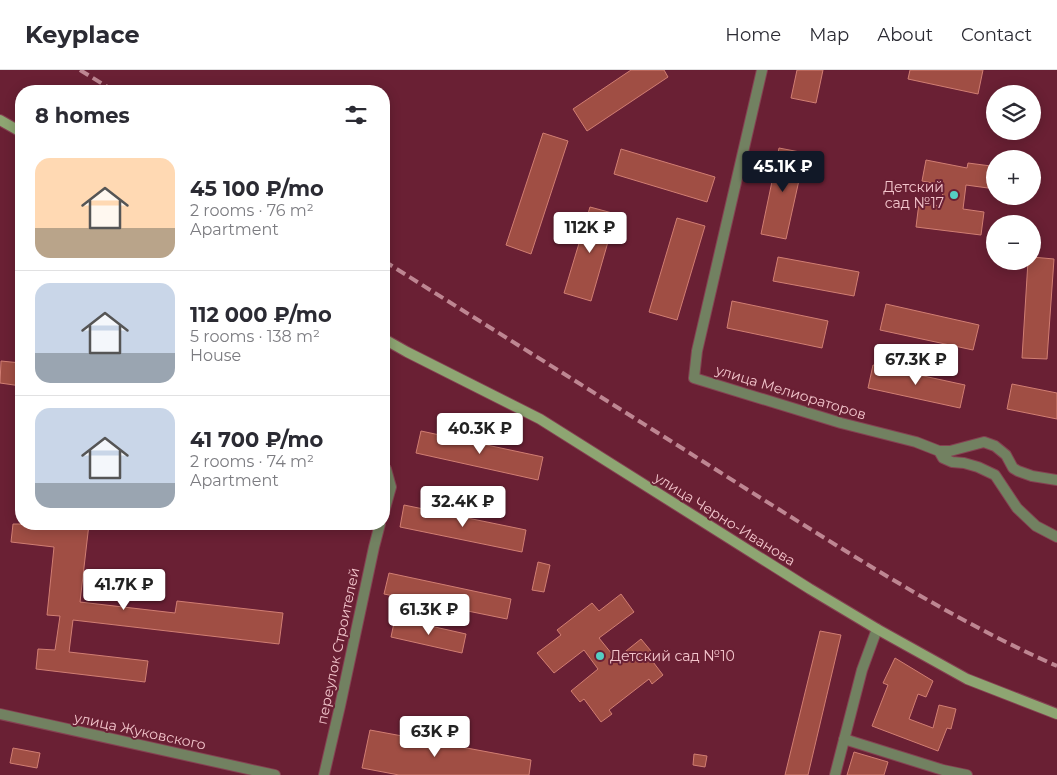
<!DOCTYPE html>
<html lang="en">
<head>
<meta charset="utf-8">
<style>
  body { margin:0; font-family:Montserrat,sans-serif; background:#f2f2f3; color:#2b2b33; height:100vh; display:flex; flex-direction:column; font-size:19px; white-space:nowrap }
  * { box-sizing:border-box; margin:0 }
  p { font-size:16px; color:#7c7c81 }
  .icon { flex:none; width:28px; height:28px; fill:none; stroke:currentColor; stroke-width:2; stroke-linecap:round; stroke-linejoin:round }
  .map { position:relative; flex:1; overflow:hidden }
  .side { position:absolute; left:15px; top:15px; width:375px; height:445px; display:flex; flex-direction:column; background:#fff; border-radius:20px; box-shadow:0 2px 12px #0003 }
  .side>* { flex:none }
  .controls { position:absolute; left:986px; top:15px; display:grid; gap:10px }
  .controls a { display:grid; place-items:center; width:55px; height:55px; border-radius:50%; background:#fff; box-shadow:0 2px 12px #0003; font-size:25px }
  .price { position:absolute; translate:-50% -42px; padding:0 11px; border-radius:5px; background:#fff; color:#222; font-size:16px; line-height:32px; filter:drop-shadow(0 1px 2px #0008) }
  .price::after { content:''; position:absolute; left:50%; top:30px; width:15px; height:11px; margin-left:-8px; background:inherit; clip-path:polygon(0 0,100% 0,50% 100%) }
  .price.active { background:#111827; color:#fff }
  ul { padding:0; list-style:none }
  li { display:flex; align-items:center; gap:15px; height:125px; padding:0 20px }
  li+li { border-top:1px solid #e1e1e2 }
  li span { display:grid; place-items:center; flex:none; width:140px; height:100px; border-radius:15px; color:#555 }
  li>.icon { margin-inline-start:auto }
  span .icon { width:60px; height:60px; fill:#fffc; stroke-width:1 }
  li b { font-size:21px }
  h2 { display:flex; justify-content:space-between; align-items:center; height:60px; padding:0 20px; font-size:21px }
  header { display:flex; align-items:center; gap:30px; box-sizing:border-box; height:70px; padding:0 25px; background:#fff; border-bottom:1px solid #e1e1e2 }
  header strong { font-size:24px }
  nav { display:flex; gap:28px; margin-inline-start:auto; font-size:18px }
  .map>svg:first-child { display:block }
</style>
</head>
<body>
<header>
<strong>Keyplace</strong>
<nav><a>Home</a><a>Map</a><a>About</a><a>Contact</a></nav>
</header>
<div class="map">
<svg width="1057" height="705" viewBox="0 0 1057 705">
  <rect width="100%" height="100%" fill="#6a2034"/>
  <path fill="#a04e44" stroke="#d17e73" d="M 631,0 L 664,0 L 668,7 L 587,61 L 573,39 Z
    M 797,0 L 823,0 L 816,33 L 791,28 Z
    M 910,0 L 983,0 L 978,24 L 908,9 Z
    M 543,63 L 568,71 L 531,184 L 506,175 Z
    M 779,78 L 805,83 L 786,169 L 761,164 Z
    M 621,79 L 715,107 L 707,132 L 614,104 Z
    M 926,90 L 967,98 L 968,93 L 991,96 L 988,118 L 966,115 L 963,139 L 984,142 L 981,165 L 916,157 L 919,133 L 941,136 L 944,115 L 922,111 Z
    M 590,137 L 616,144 L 591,231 L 564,223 Z
    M 677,148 L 705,156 L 677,250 L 649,242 Z
    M 778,187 L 859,202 L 854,226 L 773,211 Z
    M 1032,187 L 1054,189 L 1047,289 L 1022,288 L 1028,191 L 1032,191 Z
    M 732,231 L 828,251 L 822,278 L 727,258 Z
    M 886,234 L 979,255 L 973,280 L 880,260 Z
    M 1,291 L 21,293 L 21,316 L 0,313 Z
    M 873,295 L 965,315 L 960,338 L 868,318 Z
    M 1012,314 L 1057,323 L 1057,349 L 1007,339 Z
    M 421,361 L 543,387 L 538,410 L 416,383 Z
    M 404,435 L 526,460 L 522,482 L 400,457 Z
    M 13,454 L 89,454 L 80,532 L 175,543 L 177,531 L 283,543 L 279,574 L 73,550 L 69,582 L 148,591 L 145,612 L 36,599 L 38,579 L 55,580 L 60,546 L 47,545 L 54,477 L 11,472 Z
    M 538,492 L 550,495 L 544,522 L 532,520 Z
    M 389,503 L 511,529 L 507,549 L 384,524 Z
    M 621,524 L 634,542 L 599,568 L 616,589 L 641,569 L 651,581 L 647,584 L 663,605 L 652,614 L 649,609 L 609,640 L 612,644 L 601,652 L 584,629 L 580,632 L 571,621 L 598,599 L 584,580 L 554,603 L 537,583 L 561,565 L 557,560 L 592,533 L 599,541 Z
    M 395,548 L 466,564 L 462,583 L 391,567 Z
    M 820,561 L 841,565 L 808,705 L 785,705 Z
    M 895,588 L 933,611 L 926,627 L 918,624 L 909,649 L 933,658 L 939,635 L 956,639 L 951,659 L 947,658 L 938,681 L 872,656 L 888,615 L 883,613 Z
    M 370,660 L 531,690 L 529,705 L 399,705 L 362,698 Z
    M 13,678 L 40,683 L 37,698 L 10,693 Z
    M 854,682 L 888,692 L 884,705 L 847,705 Z
    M 694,684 L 707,686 L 705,697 L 693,695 Z"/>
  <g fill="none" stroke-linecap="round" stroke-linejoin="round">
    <defs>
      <path id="minor" d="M 762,0 L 697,281 L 694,308 L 841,353 L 916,372 L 939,381 L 950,381 L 984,372 L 995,376 L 1006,385 L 1013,398 L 1018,401 L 1032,406 L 1057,410
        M 939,381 L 943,388 L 952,392 L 964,393 L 978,397 L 995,405 L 1017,438 L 1036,456 L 1057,467
        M 384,442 L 391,417 L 386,399
        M 844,669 L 943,700 L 967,705
        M 324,705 L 340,636 L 374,477 L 380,454
        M 835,705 L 862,600 L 877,559"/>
      <path id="tertiary" d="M 0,644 L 275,705"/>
      <path id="secondary" d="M 0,50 L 21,62
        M 384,269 L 407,282 L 540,349 L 810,519 L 877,559 L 967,609 L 1057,644"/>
    </defs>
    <use href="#minor" stroke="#854152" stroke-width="12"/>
    <use href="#tertiary" stroke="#854152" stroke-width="12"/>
    <use href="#secondary" stroke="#854152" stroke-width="12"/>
    <use href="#minor" stroke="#728161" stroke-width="10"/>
    <use href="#tertiary" stroke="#728161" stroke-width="10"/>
    <use href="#secondary" stroke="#8ea572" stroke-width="10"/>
    <path stroke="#be8692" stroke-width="4" stroke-dasharray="10 5" stroke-linecap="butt" d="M 80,0 L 114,21
      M 384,191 C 505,267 627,343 748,420 C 849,483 948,548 1057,596"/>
  </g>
  <g fill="#55cec4" stroke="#6a2034" stroke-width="2">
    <circle cx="954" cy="125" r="5"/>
    <circle cx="600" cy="586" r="5"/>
  </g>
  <g text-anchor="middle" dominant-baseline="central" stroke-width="4" stroke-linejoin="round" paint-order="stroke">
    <g font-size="14" fill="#f3c5cc" stroke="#6a2034" text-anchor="end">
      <text x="944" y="117">Детский<tspan x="944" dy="16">сад №17</tspan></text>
      <text x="610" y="586" text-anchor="start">Детский сад №10</text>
    </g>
    <g font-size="14" fill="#f3c5cc" stroke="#6a2034">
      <text transform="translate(791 322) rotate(17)">улица Мелиораторов</text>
      <text transform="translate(725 449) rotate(32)">улица Черно-Иванова</text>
      <text transform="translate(338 576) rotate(-78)">переулок Строителей</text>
      <text transform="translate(140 661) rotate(12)">улица Жуковского</text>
    </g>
  </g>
</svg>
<div class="controls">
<a><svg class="icon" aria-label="layers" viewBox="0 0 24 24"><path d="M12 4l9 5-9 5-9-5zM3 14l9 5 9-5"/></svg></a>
<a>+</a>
<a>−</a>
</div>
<b class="price active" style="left:783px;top:123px">45.1K ₽</b>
<b class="price" style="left:590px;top:184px">112K ₽</b>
<b class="price" style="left:916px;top:316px">67.3K ₽</b>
<b class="price" style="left:480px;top:385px">40.3K ₽</b>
<b class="price" style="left:463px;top:458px">32.4K ₽</b>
<b class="price" style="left:124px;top:541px">41.7K ₽</b>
<b class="price" style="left:429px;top:566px">61.3K ₽</b>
<b class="price" style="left:435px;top:688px">63K ₽</b>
<section class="side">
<h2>8 homes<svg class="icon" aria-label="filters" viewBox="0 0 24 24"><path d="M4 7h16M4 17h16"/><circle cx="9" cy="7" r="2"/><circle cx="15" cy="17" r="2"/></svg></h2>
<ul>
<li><span style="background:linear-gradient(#ffd9b3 70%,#b9a48a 0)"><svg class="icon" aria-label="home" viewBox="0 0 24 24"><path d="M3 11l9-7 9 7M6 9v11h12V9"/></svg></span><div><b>45 100 ₽/mo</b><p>2 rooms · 76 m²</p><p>Apartment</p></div></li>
<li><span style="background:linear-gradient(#c9d6e8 70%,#9aa5b1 0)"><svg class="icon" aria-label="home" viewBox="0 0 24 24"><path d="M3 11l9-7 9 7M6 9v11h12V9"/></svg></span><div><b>112 000 ₽/mo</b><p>5 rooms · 138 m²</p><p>House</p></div></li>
<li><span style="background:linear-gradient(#c9d6e8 75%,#9aa5b1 0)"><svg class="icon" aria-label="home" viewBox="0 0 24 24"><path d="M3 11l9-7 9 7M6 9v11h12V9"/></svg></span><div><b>41 700 ₽/mo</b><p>2 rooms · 74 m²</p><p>Apartment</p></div></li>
</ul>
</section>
</div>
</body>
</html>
